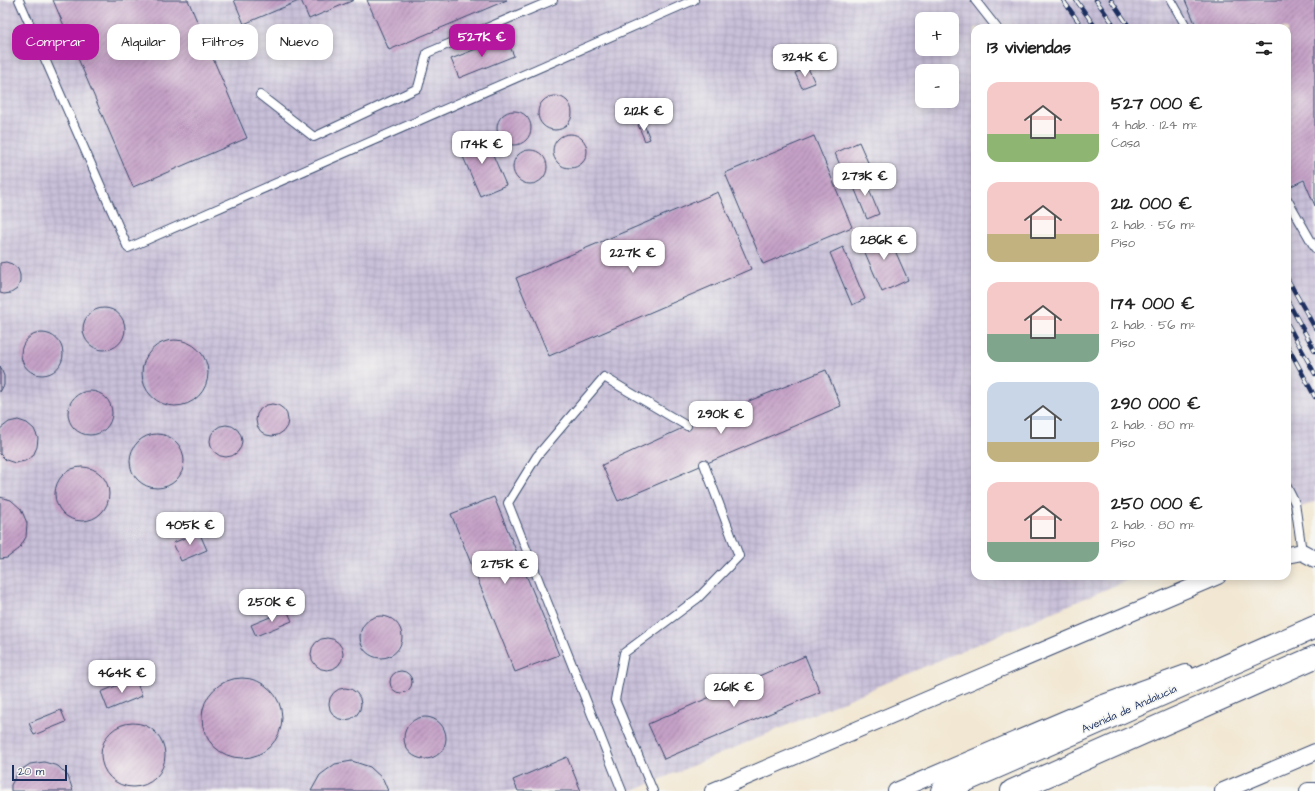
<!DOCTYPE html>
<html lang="es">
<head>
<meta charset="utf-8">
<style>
  body { margin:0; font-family:"Architects Daughter",sans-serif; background:#f6f6f6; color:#222; height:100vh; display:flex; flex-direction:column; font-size:15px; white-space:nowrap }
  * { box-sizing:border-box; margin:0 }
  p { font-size:13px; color:#767676 }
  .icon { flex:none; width:22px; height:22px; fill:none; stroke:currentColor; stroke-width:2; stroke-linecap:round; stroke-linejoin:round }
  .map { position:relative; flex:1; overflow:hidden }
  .panel { position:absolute; left:971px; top:24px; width:320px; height:556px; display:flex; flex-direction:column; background:#fff; border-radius:12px; box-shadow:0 2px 10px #0003 }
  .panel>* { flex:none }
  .guide { position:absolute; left:12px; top:24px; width:380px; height:36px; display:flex; gap:8px }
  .buttons { position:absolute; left:915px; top:12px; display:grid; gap:8px }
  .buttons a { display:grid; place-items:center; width:44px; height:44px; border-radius:8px; background:#fff; box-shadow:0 2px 10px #0003; font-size:20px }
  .scale { position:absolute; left:12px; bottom:10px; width:55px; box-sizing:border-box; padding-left:4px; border:2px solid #1b2f5e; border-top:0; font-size:11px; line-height:14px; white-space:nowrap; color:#1b2f5e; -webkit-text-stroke:3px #f6f6f2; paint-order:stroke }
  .price { position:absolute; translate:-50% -34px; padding:0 9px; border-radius:8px; background:#fff; color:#222; font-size:13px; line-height:26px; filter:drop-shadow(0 1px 2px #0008) }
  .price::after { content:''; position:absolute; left:50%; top:24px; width:12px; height:9px; margin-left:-6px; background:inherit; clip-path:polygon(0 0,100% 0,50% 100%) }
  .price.current { background:#b5179e; color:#fff }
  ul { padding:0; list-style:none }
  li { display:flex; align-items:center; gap:12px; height:100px; padding:0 16px }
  li span { display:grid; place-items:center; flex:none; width:112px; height:80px; border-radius:12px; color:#555 }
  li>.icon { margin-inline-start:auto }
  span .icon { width:48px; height:48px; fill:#fffc; stroke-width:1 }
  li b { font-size:17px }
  h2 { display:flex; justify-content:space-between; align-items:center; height:48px; padding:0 16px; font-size:17px }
  .pill { padding:0 14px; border-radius:12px; background:#fff; box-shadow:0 2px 10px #0003; font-size:14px; line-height:36px }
  .pill.current { background:#b5179e; color:#fff }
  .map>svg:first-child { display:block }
</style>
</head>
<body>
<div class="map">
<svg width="1315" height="791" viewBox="0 0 1315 791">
  <defs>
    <pattern id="industrial-grid" width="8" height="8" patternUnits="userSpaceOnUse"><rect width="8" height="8" fill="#c8bfd8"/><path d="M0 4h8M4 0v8" fill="none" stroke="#aba4bc"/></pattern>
    <pattern id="building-hatch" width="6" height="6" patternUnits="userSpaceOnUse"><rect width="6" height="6" fill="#c5a0c6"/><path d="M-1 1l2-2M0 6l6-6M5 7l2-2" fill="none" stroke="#9f83a4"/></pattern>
  </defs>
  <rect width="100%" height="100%" fill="#f6f6f2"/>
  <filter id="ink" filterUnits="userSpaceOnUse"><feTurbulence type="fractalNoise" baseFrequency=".025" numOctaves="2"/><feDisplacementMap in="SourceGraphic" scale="8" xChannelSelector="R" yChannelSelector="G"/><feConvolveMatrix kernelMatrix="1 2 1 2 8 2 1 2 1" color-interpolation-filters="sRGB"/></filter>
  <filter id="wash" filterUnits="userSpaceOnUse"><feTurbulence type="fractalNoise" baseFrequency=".012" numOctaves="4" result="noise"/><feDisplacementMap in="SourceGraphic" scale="16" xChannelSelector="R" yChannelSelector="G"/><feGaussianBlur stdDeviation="0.9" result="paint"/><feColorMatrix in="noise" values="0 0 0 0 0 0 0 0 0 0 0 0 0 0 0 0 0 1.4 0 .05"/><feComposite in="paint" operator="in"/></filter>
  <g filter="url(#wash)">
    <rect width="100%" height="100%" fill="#f2e7d2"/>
    <path fill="url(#industrial-grid)" fill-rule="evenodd" d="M 0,0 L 1315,0 L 1315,502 L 1287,512 L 1287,28 L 975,28 L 975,576 L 1137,576 L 633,791 L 0,791 ZM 922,19 L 952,19 L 952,49 L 922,49 ZM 922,71 L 952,71 L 952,101 L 922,101 Z"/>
    <g id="blocks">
      <path fill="url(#building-hatch)" d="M 53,0 L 188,0 L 247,138 L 133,187 Z
        M 234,0 L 354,0 L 309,19 L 301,0 L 244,24 Z
        M 367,0 L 507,0 L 389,50 Z
        M 1185,0 L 1315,0 L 1315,206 L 1304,180 L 1287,188 L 1287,28 L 1197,28 Z
        M 506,37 L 514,56 L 459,78 L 451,59 Z
        M 808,68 L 815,83 L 802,88 L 795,73 Z
        M538 113a17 17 0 1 1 34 0a17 17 0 1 1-34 0Z
        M497 128a17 17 0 1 1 34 0a17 17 0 1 1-34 0Z
        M 643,122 L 650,139 L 645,141 L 638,125 Z
        M553 151a17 17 0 1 1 34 0a17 17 0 1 1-34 0Z
        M 484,134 L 506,185 L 480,196 L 458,145 Z
        M 814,136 L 852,227 L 763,264 L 725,173 Z
        M 859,142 L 870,167 L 845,178 L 835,153 Z
        M513 167a17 17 0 1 1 34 0a17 17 0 1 1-34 0Z
        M 863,175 L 879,214 L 867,219 L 851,180 Z
        M 718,192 L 751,269 L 549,356 L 516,278 Z
        M 886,230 L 908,280 L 882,292 L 860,241 Z
        M 843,247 L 865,299 L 852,305 L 830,253 Z
        M 6,262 L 12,264 L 18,269 L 20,275 L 20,282 L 17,289 L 11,293 L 4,294 L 0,293 L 0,263 Z
        M83 329a21 21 0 1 1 42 0a21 21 0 1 1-42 0Z
        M21 354a21 21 0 1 1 42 0a21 21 0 1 1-42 0Z
        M142 373a33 33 0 1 1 66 0a33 33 0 1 1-66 0Z
        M 0,366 L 4,376 L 4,385 L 0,392 Z
        M 826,370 L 841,406 L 618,501 L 602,465 L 687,426 Z
        M68 413a22 22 0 1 1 44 0a22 22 0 1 1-44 0Z
        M256 420a16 16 0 1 1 32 0a16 16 0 1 1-32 0Z
        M 18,420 L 27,423 L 34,429 L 38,438 L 37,447 L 33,456 L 25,461 L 15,463 L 6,460 L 0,454 L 0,429 L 9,422 Z
        M210 441a16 16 0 1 1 32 0a16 16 0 1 1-32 0Z
        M130 461a27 27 0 1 1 54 0a27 27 0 1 1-54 0Z
        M55 494a27 27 0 1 1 54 0a27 27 0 1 1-54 0Z
        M 0,497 L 11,500 L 21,509 L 27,523 L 26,537 L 19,549 L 7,558 L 0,559 Z
        M 494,497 L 559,655 L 515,672 L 451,514 Z
        M 199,532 L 207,550 L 181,561 L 173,543 Z
        M 287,610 L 292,621 L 256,636 L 251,625 Z
        M360 637a21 21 0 1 1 42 0a21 21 0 1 1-42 0Z
        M311 654a16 16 0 1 1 32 0a16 16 0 1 1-32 0Z
        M 805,656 L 820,692 L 664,759 L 648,724 Z
        M390 682a11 11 0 1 1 22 0a11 11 0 1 1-22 0Z
        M 135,678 L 142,696 L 108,710 L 101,692 Z
        M202 718a40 40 0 1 1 80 0a40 40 0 1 1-80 0Z
        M329 704a16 16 0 1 1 32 0a16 16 0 1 1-32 0Z
        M 61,710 L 66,722 L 34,735 L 29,723 Z
        M404 738a21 21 0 1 1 42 0a21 21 0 1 1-42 0Z
        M101 755a32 32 0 1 1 64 0a32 32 0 1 1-64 0Z
        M 567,757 L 581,791 L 518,791 L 513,780 Z
        M 352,761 L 370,767 L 383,779 L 388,791 L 311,791 L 320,775 L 335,764 Z
        M 44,762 L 58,766 L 68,776 L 73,791 L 11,791 L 11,785 L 18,772 L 30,764 Z"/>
    </g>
  </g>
  <g filter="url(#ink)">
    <use href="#blocks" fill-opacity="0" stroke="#3b4b6f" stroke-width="1"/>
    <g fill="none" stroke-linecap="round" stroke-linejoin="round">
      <defs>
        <path id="lane" d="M 19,0 L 128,248 L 694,0
          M 975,0 L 997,28
          M 1171,0 L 1187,28
          M 260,95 L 314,137 L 418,88 L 427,53 L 553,0
          M 1287,199 L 1315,248
          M 1287,487 L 1295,503 L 1302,552
          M 622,791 L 508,503 L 537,456 L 604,377 L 687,426
          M 653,791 L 615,700 L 624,653 L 698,598 L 739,556 L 704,464"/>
        <path id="street" d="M 1287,555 L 1302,552 L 1315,559
          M 713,791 L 1218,576
          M 896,791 L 1095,706 L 1186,673
          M 1223,791 L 1315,752
          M 1308,791 L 1315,791"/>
        <path id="primary" d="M 942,791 L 1315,627
          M 1012,791 L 1315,657"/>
      </defs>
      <use href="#lane" stroke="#3b4b6f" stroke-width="10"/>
      <use href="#street" stroke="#3b4b6f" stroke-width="18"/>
      <use href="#primary" stroke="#3b4b6f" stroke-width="24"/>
      <use href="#lane" stroke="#fff" stroke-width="8"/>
      <use href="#street" stroke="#fff" stroke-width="16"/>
      <use href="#primary" stroke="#fff" stroke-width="22"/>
      <defs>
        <path id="rail" d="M 1063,0 L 1083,28
          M 1076,0 L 1096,28
          M 1096,0 L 1116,28
          M 1111,0 L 1130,28
          M 1287,278 L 1315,328
          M 1287,300 L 1315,351
          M 1287,323 L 1315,374
          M 1287,345 L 1315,397"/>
      </defs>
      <use href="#rail" stroke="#1b2f5e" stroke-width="4.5"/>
      <use href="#rail" stroke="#f6f6f2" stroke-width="3" stroke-dasharray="9" stroke-linecap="butt"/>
    </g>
  </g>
  <g text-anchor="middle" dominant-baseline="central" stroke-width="3.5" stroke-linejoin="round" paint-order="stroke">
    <g font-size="11" fill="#1b2f5e" stroke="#f6f6f2">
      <text transform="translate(1129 709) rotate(-24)">Avenida de Andalucía</text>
    </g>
  </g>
</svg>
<div class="buttons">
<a>+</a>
<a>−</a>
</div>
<div class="scale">20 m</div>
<b class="price current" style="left:482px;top:58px">527K €</b>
<b class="price" style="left:805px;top:78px">324K €</b>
<b class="price" style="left:644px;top:132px">212K €</b>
<b class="price" style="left:482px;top:165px">174K €</b>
<b class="price" style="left:865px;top:197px">273K €</b>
<b class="price" style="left:884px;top:261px">286K €</b>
<b class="price" style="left:633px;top:274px">227K €</b>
<b class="price" style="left:721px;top:435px">290K €</b>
<b class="price" style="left:190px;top:546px">405K €</b>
<b class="price" style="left:505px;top:585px">275K €</b>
<b class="price" style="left:272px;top:623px">250K €</b>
<b class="price" style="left:122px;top:694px">464K €</b>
<b class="price" style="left:734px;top:708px">261K €</b>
<div class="guide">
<a class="pill current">Comprar</a>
<a class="pill">Alquilar</a>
<a class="pill">Filtros</a>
<a class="pill">Nuevo</a>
</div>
<section class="panel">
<h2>13 viviendas<svg class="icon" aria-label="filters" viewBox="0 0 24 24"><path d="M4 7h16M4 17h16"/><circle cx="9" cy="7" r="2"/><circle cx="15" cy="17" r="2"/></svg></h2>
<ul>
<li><span style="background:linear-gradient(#f6c9c9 65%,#8fb573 0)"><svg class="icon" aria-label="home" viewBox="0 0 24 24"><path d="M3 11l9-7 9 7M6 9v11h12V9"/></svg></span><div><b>527 000 €</b><p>4 hab. · 124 m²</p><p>Casa</p></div></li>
<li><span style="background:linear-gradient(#f6c9c9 65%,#c2b280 0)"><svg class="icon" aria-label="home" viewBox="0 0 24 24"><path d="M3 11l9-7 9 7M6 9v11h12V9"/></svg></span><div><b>212 000 €</b><p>2 hab. · 56 m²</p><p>Piso</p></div></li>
<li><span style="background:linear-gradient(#f6c9c9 65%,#7fa58c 0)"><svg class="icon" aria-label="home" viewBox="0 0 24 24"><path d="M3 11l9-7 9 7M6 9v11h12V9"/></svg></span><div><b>174 000 €</b><p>2 hab. · 56 m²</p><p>Piso</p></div></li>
<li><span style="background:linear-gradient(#c9d6e8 75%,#c2b280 0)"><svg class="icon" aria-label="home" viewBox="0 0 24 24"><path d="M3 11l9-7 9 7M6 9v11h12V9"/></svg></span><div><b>290 000 €</b><p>2 hab. · 80 m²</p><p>Piso</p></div></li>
<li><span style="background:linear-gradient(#f6c9c9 75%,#7fa58c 0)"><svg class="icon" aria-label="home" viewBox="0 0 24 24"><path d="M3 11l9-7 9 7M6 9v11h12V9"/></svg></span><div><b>250 000 €</b><p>2 hab. · 80 m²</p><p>Piso</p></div></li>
</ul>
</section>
</div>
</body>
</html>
